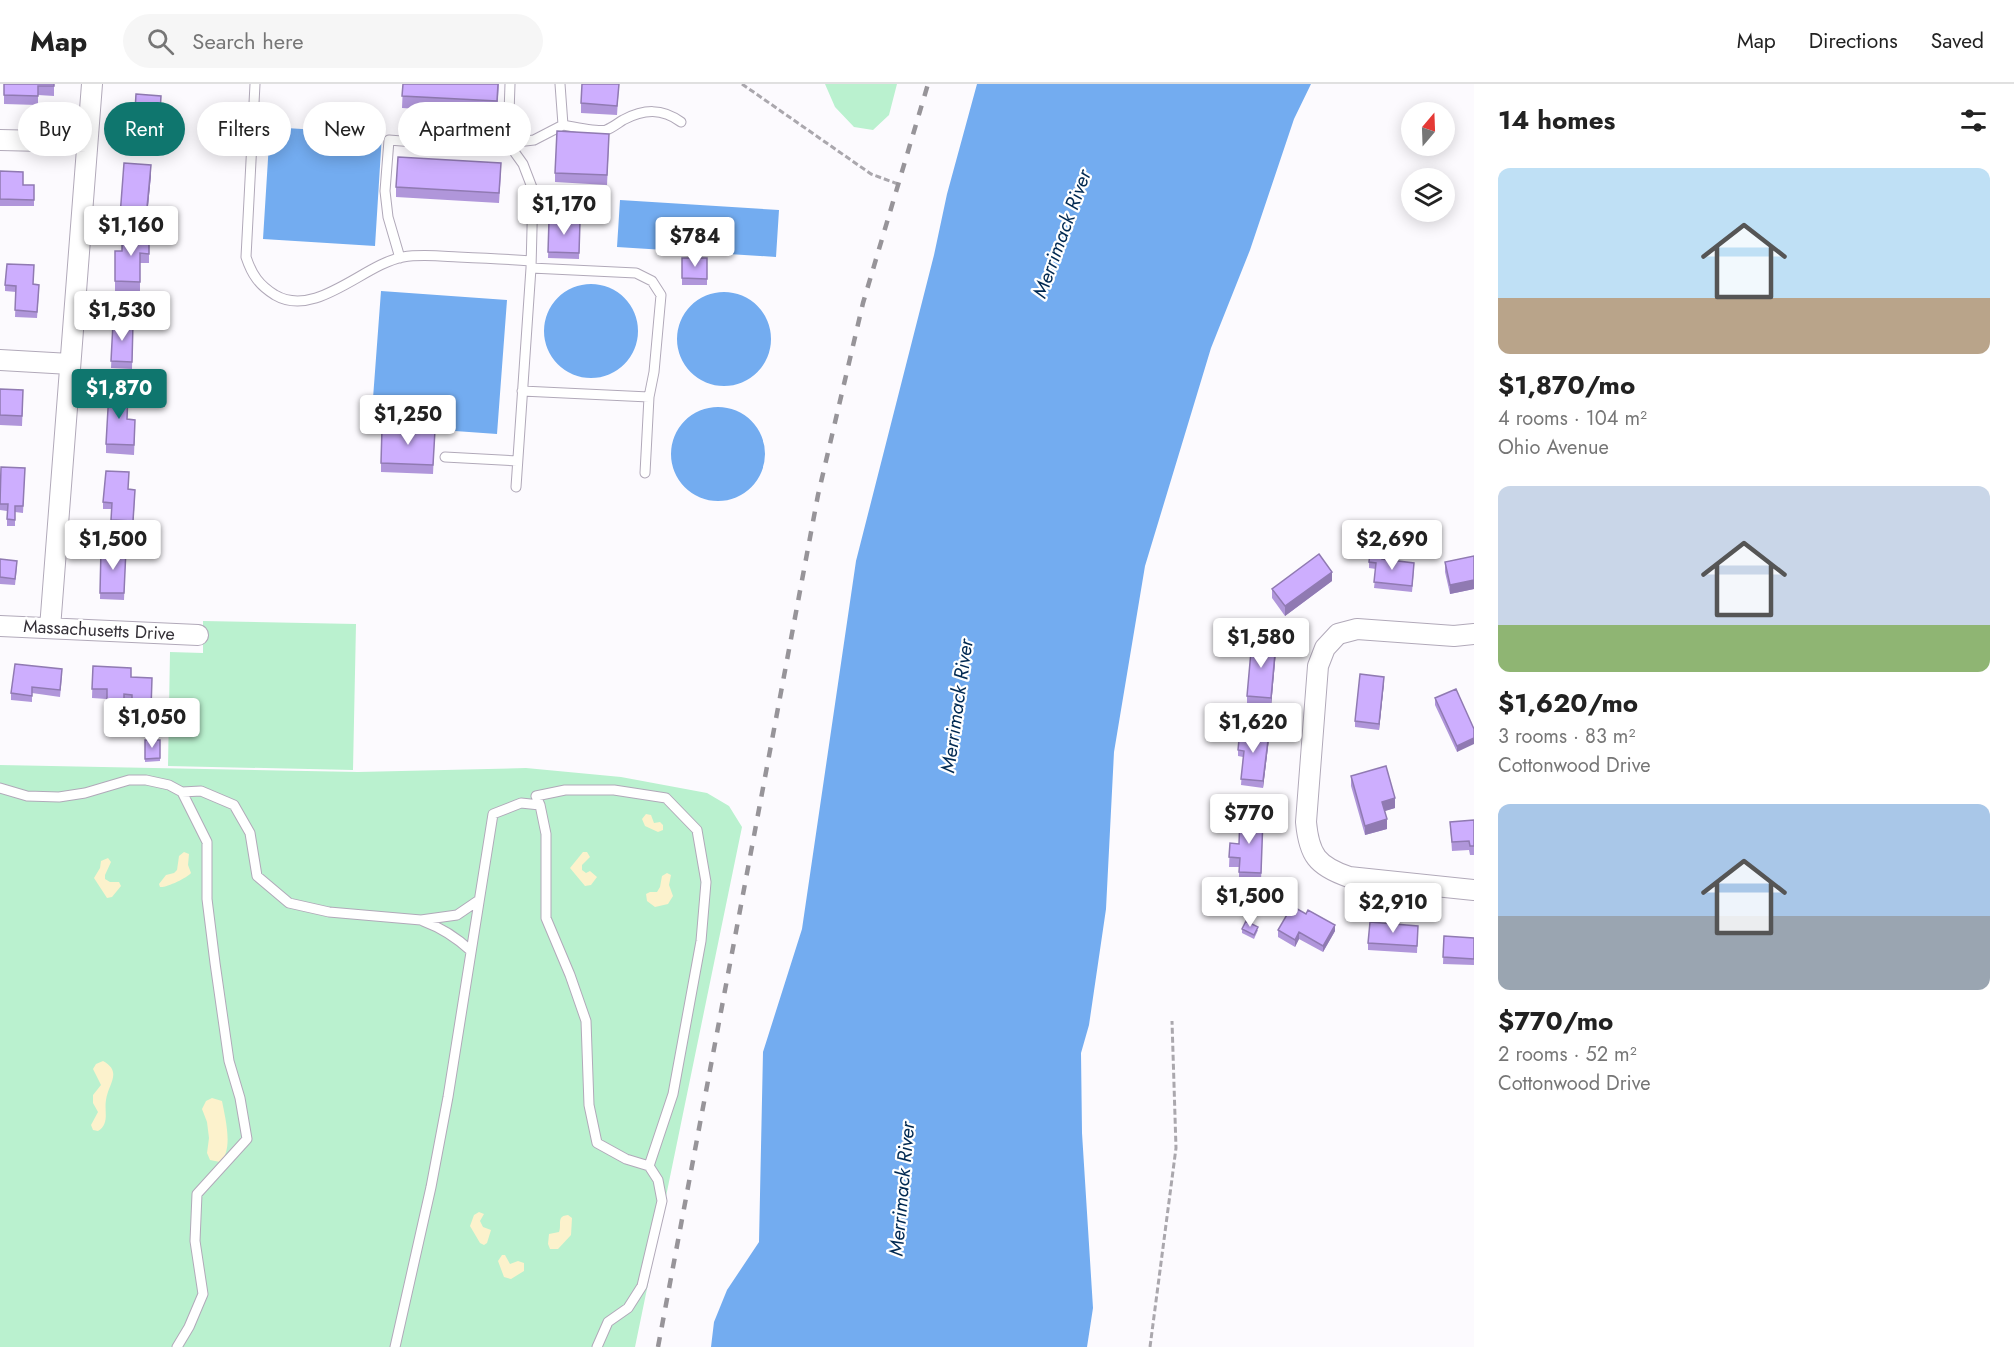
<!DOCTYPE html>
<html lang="en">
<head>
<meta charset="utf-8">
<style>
  body { margin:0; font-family:Jost,sans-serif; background:#f6f6f6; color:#222; height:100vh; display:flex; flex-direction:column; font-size:22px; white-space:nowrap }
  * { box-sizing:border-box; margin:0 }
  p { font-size:20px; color:#767676 }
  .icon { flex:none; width:33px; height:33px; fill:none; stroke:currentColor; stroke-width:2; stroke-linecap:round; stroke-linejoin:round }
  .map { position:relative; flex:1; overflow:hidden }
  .details { display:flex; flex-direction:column; background:#fff; width:540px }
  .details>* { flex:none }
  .banner { position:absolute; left:18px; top:18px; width:570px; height:54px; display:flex; gap:12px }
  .needle { width:39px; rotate:19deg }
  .tools { position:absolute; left:1401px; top:18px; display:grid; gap:12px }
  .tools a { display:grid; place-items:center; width:54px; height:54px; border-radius:50%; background:#fff; box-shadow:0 3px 15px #0003; font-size:30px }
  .price { position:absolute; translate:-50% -51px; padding:0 14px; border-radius:6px; background:#fff; color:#222; font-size:20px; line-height:39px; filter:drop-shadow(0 2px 3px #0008) }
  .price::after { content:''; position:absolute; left:50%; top:36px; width:18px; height:14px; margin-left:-9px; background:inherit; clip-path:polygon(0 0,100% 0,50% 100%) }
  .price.current { background:#0f766e; color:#fff }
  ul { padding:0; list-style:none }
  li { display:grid; align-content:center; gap:12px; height:318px; padding:0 24px }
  li span { display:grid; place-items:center; height:186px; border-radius:12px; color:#555 }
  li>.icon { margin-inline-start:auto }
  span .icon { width:108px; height:108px; fill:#fffc; stroke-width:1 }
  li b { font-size:26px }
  h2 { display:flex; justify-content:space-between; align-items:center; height:72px; padding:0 24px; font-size:26px }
  .chip { padding:0 21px; border-radius:27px; background:#fff; box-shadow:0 3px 15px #0003; font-size:21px; line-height:54px }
  .chip.current { background:#0f766e; color:#fff }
  header { display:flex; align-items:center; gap:36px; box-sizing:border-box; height:84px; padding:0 30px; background:#fff; border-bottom:2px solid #e0e0e0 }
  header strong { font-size:28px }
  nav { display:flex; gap:33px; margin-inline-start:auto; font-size:21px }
  .search { width:420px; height:54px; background:#f6f6f6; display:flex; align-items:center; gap:15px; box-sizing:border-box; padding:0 21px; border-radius:33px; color:#767676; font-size:22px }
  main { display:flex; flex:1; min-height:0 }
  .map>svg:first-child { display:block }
</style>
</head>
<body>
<header>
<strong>Map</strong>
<div class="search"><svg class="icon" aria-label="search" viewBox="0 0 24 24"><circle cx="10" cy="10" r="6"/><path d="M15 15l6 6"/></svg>Search here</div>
<nav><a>Map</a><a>Directions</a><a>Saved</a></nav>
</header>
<main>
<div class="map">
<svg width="1474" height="1263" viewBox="0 0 1474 1263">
  <rect width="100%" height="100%" fill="#fcfafe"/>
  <path fill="#baf1cf" d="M 825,0 L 897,0 L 889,31 L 873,46 L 854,43 L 835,23 Z
    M 203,537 L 356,540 L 353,686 L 168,682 L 170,568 L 203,569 Z
    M 0,681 L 358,688 L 526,684 L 621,693 L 707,709 L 729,722 L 742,743 L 635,1263 L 0,1263 Z"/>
  <path fill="#fcf2cc" d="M 646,730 L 651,731 L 654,739 L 660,738 L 663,741 L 663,746 L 658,748 L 645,742 L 642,735 Z
    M 184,768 L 189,770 L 188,781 L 191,789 C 187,794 166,804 160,803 L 159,800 L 166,791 L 174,789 L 177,786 L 179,772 Z
    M 583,768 L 587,768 L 590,773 L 582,781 L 582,786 L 586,789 L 590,787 L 597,793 L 591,801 L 585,802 L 570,784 Z
    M 108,774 L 111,778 L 105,791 L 105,795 L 110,798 L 119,798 L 121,802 L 112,813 L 107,814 L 94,794 L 100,784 L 101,777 Z
    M 667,789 L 671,791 L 669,801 L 673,812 L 668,820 L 655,823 L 647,817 L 646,810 L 650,808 L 657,808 L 660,803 L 662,792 Z
    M 103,977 C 123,988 108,1000 106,1016 C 104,1027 110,1040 98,1047 L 93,1046 L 91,1041 L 98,1028 L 93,1019 L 93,1011 L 101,1001 L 93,985 L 96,980 Z
    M 212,1014 L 222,1017 C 225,1033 234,1066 220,1078 L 210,1076 L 207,1069 L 209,1054 L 207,1038 L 202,1025 L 206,1017 Z
    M 479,1128 L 484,1130 L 480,1137 L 483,1143 L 491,1146 L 487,1159 L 484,1161 L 480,1159 L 470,1142 L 474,1131 Z
    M 568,1131 L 572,1134 L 571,1151 L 558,1165 L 550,1165 L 548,1160 L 549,1150 L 559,1148 C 562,1140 556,1132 568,1131 Z
    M 502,1171 L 505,1171 L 510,1180 L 518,1177 L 524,1179 L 524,1187 L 511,1195 L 504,1193 L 498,1177 Z"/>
  <path fill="#73acf0" d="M 977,0 L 1311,0 L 1294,35 L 1250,166 L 1211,264 L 1145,482 L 1114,668 L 1106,825 L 1089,941 L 1081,969 L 1082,1049 L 1093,1224 L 1087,1263 L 711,1263 L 714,1238 L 727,1206 L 759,1158 L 763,968 L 802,845 L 856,477 L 934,171 L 947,110 Z
    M 270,43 L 382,50 L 375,162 L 263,155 Z
    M 620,116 L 779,126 L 776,173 L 617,163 Z
    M544 247a47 47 0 1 1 94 0a47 47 0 1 1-94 0Z
    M 381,207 L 507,216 L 497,350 L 371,341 Z
    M677 255a47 47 0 1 1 94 0a47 47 0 1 1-94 0Z
    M671 370a47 47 0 1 1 94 0a47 47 0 1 1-94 0Z"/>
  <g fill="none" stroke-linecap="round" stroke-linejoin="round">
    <defs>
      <path id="service" d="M 255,0 L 246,173 C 252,191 259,201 275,211 C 316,235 364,180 403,173 C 421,170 439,172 458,173 C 482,174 506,175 531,177
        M 510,0 L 508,59 L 523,80 L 533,106 L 531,184 L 516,403
        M 563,41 C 574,43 598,48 606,46 C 612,44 618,39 623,36 C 644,25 662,24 681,38
        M 400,174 L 388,133 L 385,107 L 389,56 L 489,64 L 508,59 L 534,56 L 563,41 L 560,0
        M 522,307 L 649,313 L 654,288 L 661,211 L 652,197 L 636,189 L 531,184
        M 445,373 L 517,377
        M 645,389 L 649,313
        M 0,704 L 27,712 L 59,713 L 85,709 L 129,696 L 146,696 L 169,701 L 182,708 L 207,758 L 207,815 L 215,879 L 229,977 L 240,1014 L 247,1055 L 197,1110 L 195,1157 L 203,1210 L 189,1243 L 177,1263
        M 182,708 L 201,707 L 234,721 L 250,749 L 257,792 L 289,819 L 329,828 L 421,836 L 457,831 L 479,816
        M 423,837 C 442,844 456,853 471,867
        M 395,1263 L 431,1103 L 448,1013 L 493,730 L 521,719 L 540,721 L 546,750 L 546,834 L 570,891 L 586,937 L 589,1021 L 597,1059 L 626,1075 L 649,1082 L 673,1010 L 701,857 L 706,798 L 697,746 L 666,714 L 614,706 L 565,706 L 536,712 L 540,721
        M 597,1263 L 608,1238 L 628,1224 L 642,1202 L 662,1117 L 658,1096 L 649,1082"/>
      <path id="minor" d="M 0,56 L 87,58
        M 0,276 L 70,280
        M 0,542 L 198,551
        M 50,544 L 92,0
        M 1474,550 L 1454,552 L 1357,545 L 1338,550 L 1325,564 L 1318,582 L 1306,738 C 1309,771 1317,782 1349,793 L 1474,806"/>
    </defs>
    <use href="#service" stroke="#b1a9b9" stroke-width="11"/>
    <use href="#minor" stroke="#b1a9b9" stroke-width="22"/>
    <path stroke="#aaa7ad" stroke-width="3" stroke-dasharray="6 3" stroke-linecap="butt" d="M 742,0 L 871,90 L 898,100
      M 1150,1263 L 1176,1064 L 1172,937"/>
    <use href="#service" stroke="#fff" stroke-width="9"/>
    <use href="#minor" stroke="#fff" stroke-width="20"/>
    <path stroke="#979499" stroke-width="4.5" stroke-dasharray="10 10" stroke-linecap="butt" d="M 658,1263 L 818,411 L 863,219 L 928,0"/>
  </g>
  <path fill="#b096da" d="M 4,0 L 54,0 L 54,12 L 38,11 L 38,21 L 4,20 Z
    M 403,0 L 499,0 L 497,30 L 402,24 Z
    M 619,0 L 617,31 L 581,29 L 581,19 Z
    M 161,12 L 159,52 L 134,50 L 134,44 Z
    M 609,59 L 607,101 L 555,98 L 555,89 Z
    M 0,87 L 23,101 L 34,101 L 34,122 L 0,122 Z
    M 501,88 L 499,119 L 396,113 L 396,103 Z
    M 151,91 L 146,143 L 120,141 L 120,132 Z
    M 549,136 L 580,137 L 579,175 L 548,174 Z
    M 149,150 L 149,179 L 140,179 L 140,207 L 115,207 L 115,167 L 122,167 Z
    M 682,174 L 707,174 L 707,201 L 682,201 Z
    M 33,200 L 39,207 L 37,234 L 15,233 L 16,208 L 5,207 L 5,201 Z
    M 113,239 L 133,239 L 132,285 L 111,284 Z
    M 0,305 L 23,316 L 22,342 L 0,341 Z
    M 128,317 L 127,335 L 135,345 L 134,371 L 106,369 L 106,360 Z
    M 435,346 L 433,390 L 381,388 L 381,379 Z
    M 25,384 L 23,429 L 15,428 L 15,442 L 7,442 L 7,427 L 0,426 L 0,392 Z
    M 129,405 L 135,412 L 133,444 L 111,442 L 112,425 L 103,425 L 103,418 Z
    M 101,465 L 126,465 L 124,516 L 100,515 Z
    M 1474,472 L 1474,505 L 1450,510 L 1445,488 L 1445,478 Z
    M 0,475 L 17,483 L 15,501 L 0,500 Z
    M 1382,475 L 1414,485 L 1412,508 L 1374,504 L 1376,485 L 1369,484 L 1369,478 Z
    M 1332,497 L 1285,532 L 1272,514 L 1272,505 Z
    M 1276,567 L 1271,623 L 1247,621 L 1247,612 Z
    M 93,582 L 131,593 L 152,594 L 151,635 L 132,634 L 132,620 L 124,620 L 124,628 L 107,627 L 107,615 L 92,614 Z
    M 62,592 L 60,613 L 32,609 L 32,618 L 11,616 L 11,609 Z
    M 1384,599 L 1379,646 L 1355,643 L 1355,637 Z
    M 1435,614 L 1474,645 L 1457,668 L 1435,621 Z
    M 1269,655 L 1263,704 L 1241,701 L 1243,673 L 1238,672 L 1238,666 Z
    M 145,656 L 160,656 L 160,677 L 145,678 Z
    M 1351,692 L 1395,724 L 1384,727 L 1387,745 L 1365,751 L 1351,702 Z
    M 1263,734 L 1261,798 L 1239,798 L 1239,783 L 1229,783 L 1230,759 L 1239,760 Z
    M 1474,736 L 1474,771 L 1470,771 L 1469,766 L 1452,767 L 1450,738 Z
    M 1418,842 L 1417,869 L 1368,866 L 1368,859 Z
    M 1242,845 L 1258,846 L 1254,855 L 1242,849 Z
    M 1278,846 L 1335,847 L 1323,868 L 1299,855 L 1295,863 L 1278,853 Z
    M 1444,852 L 1474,854 L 1474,881 L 1443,880 Z"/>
  <path fill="#907ab2" d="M 151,81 L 151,91 L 146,143 L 146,134 Z
    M 1332,488 L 1332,497 L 1285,532 L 1285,522 Z
    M 1474,496 L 1474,505 L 1450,510 L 1450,501 Z
    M 1276,558 L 1276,567 L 1271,623 L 1271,614 Z
    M 1384,593 L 1384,599 L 1379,646 L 1379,640 Z
    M 1269,648 L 1269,655 L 1263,704 L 1263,697 Z
    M 1474,654 L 1474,660 L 1457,668 L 1457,662 Z
    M 1395,714 L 1395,724 L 1382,728 L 1382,718 Z
    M 1387,735 L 1387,745 L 1365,751 L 1365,742 Z
    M 1335,841 L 1335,847 L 1323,868 L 1323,862 Z
    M 1299,848 L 1299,855 L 1295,863 L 1295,856 Z"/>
  <path fill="#cdaefe" stroke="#907ab2" stroke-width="1.5" d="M 4,0 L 54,0 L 54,2 L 38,2 L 38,12 L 4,11 Z
    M 403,0 L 498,0 L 497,17 L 402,12 Z
    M 582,0 L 619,0 L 617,22 L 581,19 Z
    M 136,10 L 161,12 L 159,45 L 134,44 Z
    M 557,47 L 609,50 L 607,91 L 555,89 Z
    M 398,73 L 501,79 L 499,109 L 396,103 Z
    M 124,79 L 151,81 L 146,134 L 120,132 Z
    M 0,87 L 23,88 L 23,101 L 34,101 L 34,116 L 0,115 Z
    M 549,136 L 580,137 L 579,169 L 548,168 Z
    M 122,149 L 149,150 L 149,170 L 140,169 L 140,198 L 115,197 L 115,167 L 122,167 Z
    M 682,174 L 707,174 L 707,195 L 682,194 Z
    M 7,180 L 34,181 L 33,200 L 39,201 L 37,228 L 15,226 L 16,202 L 5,201 Z
    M 113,239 L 133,239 L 132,278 L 111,277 Z
    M 0,305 L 23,306 L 22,332 L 0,331 Z
    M 109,307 L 128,308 L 127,335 L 135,336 L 134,361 L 106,360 Z
    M 382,344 L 435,346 L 433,381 L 381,379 Z
    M 1,383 L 25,384 L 23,422 L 15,422 L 15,436 L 7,435 L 8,420 L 0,420 Z
    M 106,387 L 129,388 L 128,405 L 135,406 L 133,437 L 111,436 L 112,419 L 103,418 Z
    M 101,465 L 126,465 L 124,509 L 100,509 Z
    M 1370,468 L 1382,469 L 1382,475 L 1414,479 L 1412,502 L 1374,498 L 1376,479 L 1369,478 Z
    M 1319,470 L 1332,488 L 1285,522 L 1272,505 Z
    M 1474,472 L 1474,496 L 1450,501 L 1445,478 Z
    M 0,475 L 17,477 L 15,495 L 0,493 Z
    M 1252,556 L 1276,558 L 1271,614 L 1247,612 Z
    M 15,580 L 62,585 L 60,606 L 32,603 L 32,612 L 11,609 Z
    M 93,582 L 131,584 L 131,593 L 152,594 L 151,625 L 132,625 L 132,611 L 124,610 L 124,618 L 107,618 L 107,605 L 92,605 Z
    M 1360,590 L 1384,593 L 1379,640 L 1355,637 Z
    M 1456,605 L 1474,645 L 1474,654 L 1457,662 L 1435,614 Z
    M 1240,645 L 1269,648 L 1263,697 L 1241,695 L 1244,667 L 1238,666 Z
    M 145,656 L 160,656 L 160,674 L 145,675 Z
    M 1386,682 L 1395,714 L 1382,718 L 1387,735 L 1365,742 L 1351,692 Z
    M 1240,733 L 1263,734 L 1261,789 L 1239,788 L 1240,774 L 1229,773 L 1230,759 L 1239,760 Z
    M 1474,736 L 1474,762 L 1470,762 L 1469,757 L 1452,758 L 1450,738 Z
    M 1292,822 L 1306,830 L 1308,826 L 1335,841 L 1323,862 L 1299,848 L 1295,856 L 1278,846 Z
    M 1246,837 L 1258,843 L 1254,851 L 1242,845 Z
    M 1370,838 L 1418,842 L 1417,862 L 1368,859 Z
    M 1444,852 L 1474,854 L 1474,875 L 1443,873 Z"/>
  <g text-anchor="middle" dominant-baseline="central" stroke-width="4.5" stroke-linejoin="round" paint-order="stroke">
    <g font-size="18" fill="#343037" stroke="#fff">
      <text transform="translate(99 546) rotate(3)">Massachusetts Drive</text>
    </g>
    <g font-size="20" font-style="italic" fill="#002952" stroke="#fff">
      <text transform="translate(1062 150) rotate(-70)">Merrimack River</text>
      <text transform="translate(957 622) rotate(-82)">Merrimack River</text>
      <text transform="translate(902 1105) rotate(-85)">Merrimack River</text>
    </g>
  </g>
</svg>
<div class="tools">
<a><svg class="needle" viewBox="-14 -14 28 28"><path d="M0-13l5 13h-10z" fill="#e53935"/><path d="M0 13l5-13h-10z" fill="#767676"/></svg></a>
<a><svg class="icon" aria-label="layers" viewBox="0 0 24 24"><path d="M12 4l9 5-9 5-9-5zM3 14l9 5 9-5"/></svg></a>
</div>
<b class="price" style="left:564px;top:152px">$1,170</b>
<b class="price" style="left:131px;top:173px">$1,160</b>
<b class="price" style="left:695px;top:184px">$784</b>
<b class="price" style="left:122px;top:258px">$1,530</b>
<b class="price current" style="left:119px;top:336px">$1,870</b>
<b class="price" style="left:408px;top:362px">$1,250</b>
<b class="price" style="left:113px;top:487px">$1,500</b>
<b class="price" style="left:1392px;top:487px">$2,690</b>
<b class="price" style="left:1261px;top:585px">$1,580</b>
<b class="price" style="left:152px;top:665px">$1,050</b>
<b class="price" style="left:1253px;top:670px">$1,620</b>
<b class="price" style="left:1249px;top:761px">$770</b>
<b class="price" style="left:1250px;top:844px">$1,500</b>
<b class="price" style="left:1393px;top:850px">$2,910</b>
<div class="banner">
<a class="chip">Buy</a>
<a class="chip current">Rent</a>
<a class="chip">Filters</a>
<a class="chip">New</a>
<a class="chip">Apartment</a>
</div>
</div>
<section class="details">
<h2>14 homes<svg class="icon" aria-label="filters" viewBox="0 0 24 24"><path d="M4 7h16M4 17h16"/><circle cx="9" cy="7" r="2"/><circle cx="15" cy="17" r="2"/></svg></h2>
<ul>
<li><span style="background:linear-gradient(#bfe0f5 70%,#b9a48a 0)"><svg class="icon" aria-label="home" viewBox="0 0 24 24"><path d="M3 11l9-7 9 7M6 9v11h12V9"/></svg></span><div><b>$1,870/mo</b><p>4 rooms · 104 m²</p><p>Ohio Avenue</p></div></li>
<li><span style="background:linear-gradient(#c9d6e8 75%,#8fb573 0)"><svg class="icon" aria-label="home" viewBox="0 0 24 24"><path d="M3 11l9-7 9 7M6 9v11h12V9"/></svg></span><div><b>$1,620/mo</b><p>3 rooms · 83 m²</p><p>Cottonwood Drive</p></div></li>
<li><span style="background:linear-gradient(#a9c7e8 60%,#9aa5b1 0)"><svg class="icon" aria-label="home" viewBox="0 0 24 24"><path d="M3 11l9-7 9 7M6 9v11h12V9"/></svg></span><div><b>$770/mo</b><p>2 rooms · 52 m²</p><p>Cottonwood Drive</p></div></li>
</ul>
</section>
</main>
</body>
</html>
